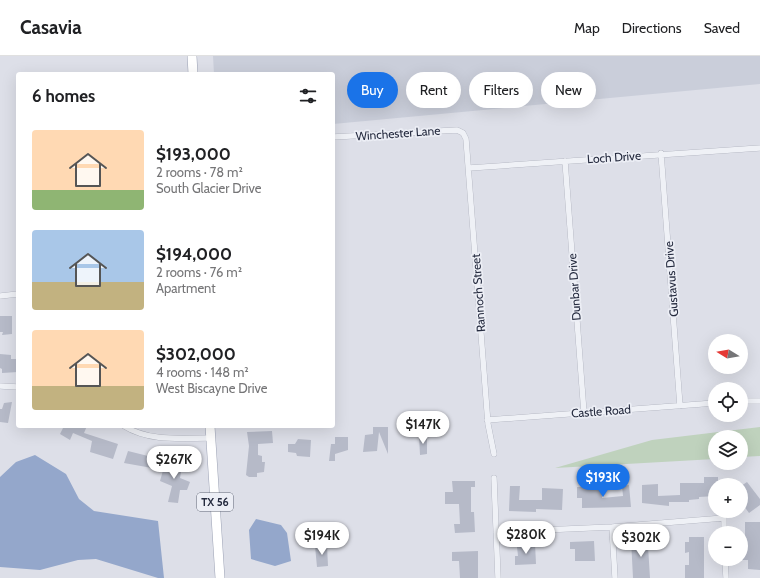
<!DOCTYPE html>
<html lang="en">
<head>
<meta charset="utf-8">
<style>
  body { margin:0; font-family:Cabin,sans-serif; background:#f6f6f6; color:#202124; height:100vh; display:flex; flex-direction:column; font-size:15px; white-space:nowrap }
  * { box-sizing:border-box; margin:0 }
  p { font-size:13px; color:#757577 }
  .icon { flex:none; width:22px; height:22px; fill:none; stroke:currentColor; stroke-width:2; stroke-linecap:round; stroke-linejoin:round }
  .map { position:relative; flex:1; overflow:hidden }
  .panel { position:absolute; left:16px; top:16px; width:319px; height:356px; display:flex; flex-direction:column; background:#fff; border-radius:4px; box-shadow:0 4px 16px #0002 }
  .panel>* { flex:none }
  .top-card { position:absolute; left:347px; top:16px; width:353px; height:36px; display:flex; gap:8px }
  .needle { width:26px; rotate:281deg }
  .fabs { position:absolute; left:708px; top:278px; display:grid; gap:8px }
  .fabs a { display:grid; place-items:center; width:40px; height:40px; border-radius:50%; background:#fff; box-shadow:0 4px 16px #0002; font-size:20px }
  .price { position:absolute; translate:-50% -34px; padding:0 9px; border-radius:14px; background:#fff; color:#222; font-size:13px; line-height:26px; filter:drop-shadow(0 1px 2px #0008) }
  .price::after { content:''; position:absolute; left:50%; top:24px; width:12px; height:9px; margin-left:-6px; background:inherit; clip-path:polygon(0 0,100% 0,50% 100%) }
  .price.selected { background:#1a73e8; color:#fff }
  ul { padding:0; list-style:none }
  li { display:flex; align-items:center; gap:12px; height:100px; padding:0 16px }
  li span { display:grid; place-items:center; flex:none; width:112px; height:80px; border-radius:4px; color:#555 }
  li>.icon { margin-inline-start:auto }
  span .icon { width:48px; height:48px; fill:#fffc; stroke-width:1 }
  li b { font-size:17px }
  h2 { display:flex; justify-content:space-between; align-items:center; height:48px; padding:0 16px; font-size:17px }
  .chip { padding:0 14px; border-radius:18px; background:#fff; box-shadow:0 4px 16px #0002; font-size:14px; line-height:36px }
  .chip.selected { background:#1a73e8; color:#fff }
  header { display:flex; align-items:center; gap:24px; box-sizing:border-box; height:56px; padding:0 20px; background:#fff; border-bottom:1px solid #e0e0e0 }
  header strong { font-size:19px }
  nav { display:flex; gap:22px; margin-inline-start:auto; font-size:14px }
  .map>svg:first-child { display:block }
</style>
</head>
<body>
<header>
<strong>Casavia</strong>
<nav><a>Map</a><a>Directions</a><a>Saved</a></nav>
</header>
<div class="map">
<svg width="760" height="522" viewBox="0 0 760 522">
  <rect width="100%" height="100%" fill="#dddfe8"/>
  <path fill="#caceda" d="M 213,0 L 760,0 L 760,28 L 333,68 L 333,18 L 214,18 Z"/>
  <path fill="#bfd2bd" d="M 760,371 L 760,400 L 741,401 L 741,381 L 715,381 L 715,403 L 555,412 L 652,384 Z"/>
  <path fill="#94a7cb" d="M 35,399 L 66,418 L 79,443 L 94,455 L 158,465 L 164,522 L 158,522 L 96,503 L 78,504 L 40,514 L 0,511 L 0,421 L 16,406 Z
    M 256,463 L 281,469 L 287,477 L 291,505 L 275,510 L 251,503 L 249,474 Z"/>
  <path fill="#b6bac8" d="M 0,260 L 12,260 L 12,278 L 2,279 L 3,276 L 0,276 Z
    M 0,298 L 11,299 L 11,303 L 18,303 L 18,316 L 2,317 L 2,313 L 0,312 Z
    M 12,346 L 8,367 L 0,366 L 0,353 L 2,353 L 4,347 Z
    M 408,362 L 424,363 L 424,380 L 417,380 L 417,375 L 407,375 Z
    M 64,370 L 87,370 L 84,377 L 118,388 L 113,403 L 90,396 L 92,385 L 73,377 L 70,384 L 60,378 Z
    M 373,371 L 388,371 L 388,398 L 379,376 L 377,395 L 363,396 L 365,379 L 373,378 Z
    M 272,375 L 273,387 L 258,388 L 258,399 L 262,400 L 262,406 L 265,406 L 264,416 L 257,417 L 257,421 L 249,421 L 246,419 L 249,390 L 247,376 Z
    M 419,380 L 427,380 L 427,398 L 420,399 Z
    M 335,381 L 348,381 L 348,394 L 335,398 L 335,405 L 329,405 L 331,388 L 335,388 Z
    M 298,383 L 311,384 L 310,401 L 297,400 L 296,397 L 288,396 L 288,388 L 295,388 Z
    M 128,395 L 156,402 L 152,412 L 124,407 Z
    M 166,404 L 182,410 L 180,422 L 190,426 L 187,434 L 180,434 L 178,447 L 168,446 L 172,430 L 160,425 Z
    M 704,421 L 718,421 L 718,429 L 715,429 L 715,440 L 699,441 L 699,443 L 689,444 L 689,446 L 669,446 L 669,450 L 642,447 L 642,429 L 658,428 L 658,440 L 680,439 L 680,427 L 704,427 Z
    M 452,425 L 475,425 L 475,431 L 471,431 L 471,456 L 474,456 L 475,476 L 455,477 L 454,468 L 460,468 L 459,448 L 445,448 L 445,436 L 453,436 Z
    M 747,426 L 760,443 L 760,449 L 749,457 L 741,446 L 741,430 Z
    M 592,429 L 602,429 L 602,442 L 623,440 L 622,430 L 629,429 L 631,451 L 582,452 L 582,442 L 577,442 L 577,431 L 592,431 Z
    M 510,430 L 520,430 L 519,444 L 542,444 L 542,432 L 563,433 L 562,454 L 536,453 L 536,456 L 509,455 Z
    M 745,466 L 760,466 L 760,514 L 748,513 L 748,504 L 741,504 L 741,494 L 745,494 Z
    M 689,481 L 704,481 L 704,522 L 685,522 L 685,509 L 689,509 L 689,496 L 685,497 L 685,486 L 689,486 Z
    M 631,483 L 653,483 L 653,490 L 648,490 L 650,522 L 633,522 Z
    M 594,485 L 595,505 L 575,505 L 575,493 L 570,493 L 570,486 Z
    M 535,487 L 536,508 L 515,509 L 515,500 L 518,500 L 517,491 L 521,491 L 521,488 Z
    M 327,489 L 328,510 L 317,511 L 315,490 Z
    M 478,495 L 478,522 L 460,522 L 459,505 L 452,505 L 452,496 Z"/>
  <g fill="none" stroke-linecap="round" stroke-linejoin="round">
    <defs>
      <path id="minor" d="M 333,81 L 457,74 L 463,77 L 466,83 L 488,368 L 494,398
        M 661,97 L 680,350
        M 565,105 L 584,357
        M 469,112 L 760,92
        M 0,240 L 18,238
        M 0,330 L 18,331
        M 741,345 L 760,345
        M 487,364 L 715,347
        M 124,370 C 150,386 181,382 210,382
        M 494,422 L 498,522
        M 612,471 L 615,522
        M 496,476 L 612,471 L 724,462 L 724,477
        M 725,503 L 726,522"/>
      <path id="primary" d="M 192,0 L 193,18
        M 210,370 L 220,522"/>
    </defs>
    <use href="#minor" stroke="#a2a5b2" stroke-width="6"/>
    <use href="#primary" stroke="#9ba1b4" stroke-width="10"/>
    <use href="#minor" stroke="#eff1f6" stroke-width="5.5"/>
    <use href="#primary" stroke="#fff" stroke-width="9"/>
  </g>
  <g text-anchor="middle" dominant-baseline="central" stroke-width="3.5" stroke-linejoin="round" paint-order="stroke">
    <rect fill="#eceef5" stroke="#616676" stroke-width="1" x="197" y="437" width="36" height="18" rx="3"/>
    <g font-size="11" font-weight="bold" fill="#252b3f">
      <text x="215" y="446">TX 56</text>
    </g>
    <g font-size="12" fill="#252b3f" stroke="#eceef5">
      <text transform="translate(398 77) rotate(-4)">Winchester Lane</text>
      <text transform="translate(614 101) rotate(-4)">Loch Drive</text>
      <text transform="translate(671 223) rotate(-94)">Gustavus Drive</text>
      <text transform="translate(574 231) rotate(-94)">Dunbar Drive</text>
      <text transform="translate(478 237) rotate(-94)">Rannoch Street</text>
      <text transform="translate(601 355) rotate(-4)">Castle Road</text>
    </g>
  </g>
</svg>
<div class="fabs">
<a><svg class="needle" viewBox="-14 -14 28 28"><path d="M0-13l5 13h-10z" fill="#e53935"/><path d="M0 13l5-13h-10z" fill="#757577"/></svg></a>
<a><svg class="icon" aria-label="locate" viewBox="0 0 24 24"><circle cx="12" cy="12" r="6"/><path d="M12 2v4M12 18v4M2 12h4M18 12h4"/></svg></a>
<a><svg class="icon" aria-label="layers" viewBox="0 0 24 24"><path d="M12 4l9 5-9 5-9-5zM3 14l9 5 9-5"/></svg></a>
<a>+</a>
<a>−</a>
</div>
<b class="price" style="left:423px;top:389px">$147K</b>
<b class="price" style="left:174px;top:424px">$267K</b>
<b class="price selected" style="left:603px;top:442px">$193K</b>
<b class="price" style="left:526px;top:499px">$280K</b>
<b class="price" style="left:322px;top:500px">$194K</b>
<b class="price" style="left:641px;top:502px">$302K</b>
<div class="top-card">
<a class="chip selected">Buy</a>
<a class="chip">Rent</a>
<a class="chip">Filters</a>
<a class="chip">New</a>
</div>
<section class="panel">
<h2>6 homes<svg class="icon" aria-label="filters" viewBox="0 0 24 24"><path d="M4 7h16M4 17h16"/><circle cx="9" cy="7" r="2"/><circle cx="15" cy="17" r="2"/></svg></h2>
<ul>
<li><span style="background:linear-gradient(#ffd9b3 75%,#8fb573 0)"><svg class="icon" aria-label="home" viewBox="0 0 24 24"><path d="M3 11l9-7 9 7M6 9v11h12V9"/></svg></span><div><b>$193,000</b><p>2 rooms · 78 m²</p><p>South Glacier Drive</p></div></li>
<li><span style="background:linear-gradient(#a9c7e8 65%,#c2b280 0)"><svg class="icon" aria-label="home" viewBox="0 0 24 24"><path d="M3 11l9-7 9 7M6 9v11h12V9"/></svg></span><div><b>$194,000</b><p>2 rooms · 76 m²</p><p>Apartment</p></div></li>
<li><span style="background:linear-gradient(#ffd9b3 70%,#c2b280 0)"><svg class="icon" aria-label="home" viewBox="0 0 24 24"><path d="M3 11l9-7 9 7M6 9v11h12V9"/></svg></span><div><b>$302,000</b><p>4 rooms · 148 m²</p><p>West Biscayne Drive</p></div></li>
</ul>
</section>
</div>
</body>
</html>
